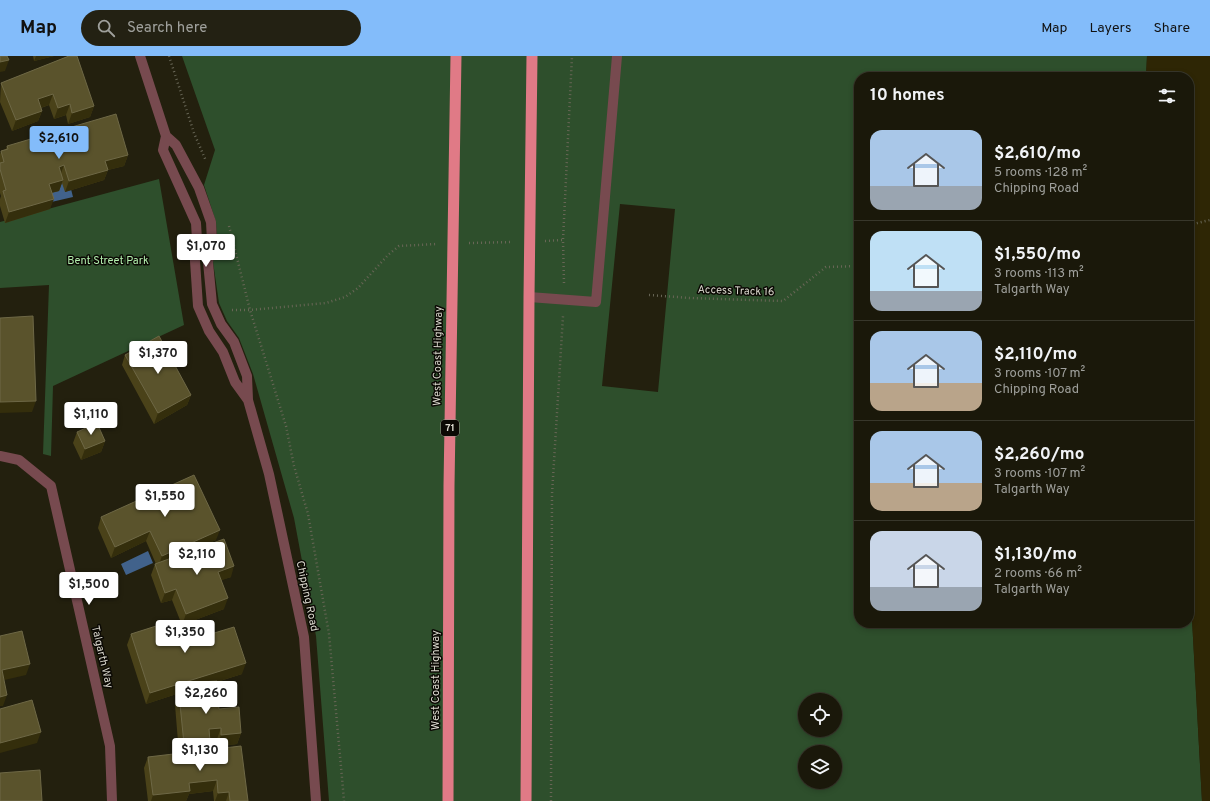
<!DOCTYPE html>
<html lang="en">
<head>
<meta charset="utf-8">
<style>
  body { margin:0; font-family:Overpass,sans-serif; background:#232113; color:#f1f3f6; height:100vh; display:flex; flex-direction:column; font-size:15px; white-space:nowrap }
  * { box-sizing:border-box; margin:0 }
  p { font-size:13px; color:#9fa09c }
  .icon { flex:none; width:22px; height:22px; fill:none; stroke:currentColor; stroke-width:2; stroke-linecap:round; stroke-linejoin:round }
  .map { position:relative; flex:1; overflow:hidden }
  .drawer { position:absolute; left:854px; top:16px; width:340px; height:556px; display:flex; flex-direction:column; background:#1a180a; border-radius:16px; box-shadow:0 2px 6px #0003,0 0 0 1px #38372b }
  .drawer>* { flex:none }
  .tools { position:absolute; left:798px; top:637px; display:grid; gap:8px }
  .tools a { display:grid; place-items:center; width:44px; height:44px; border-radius:50%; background:#1a180a; box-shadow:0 2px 6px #0003,0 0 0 1px #38372b; font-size:20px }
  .price { position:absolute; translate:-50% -34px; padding:0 9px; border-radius:4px; background:#fff; color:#222; font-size:13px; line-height:26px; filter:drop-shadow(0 1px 2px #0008) }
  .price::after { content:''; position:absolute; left:50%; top:24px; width:12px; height:9px; margin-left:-6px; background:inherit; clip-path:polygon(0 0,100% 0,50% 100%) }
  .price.active { background:#83bcfa; color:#111 }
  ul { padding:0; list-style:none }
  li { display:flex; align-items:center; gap:12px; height:100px; padding:0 16px }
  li+li { border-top:1px solid #38372b }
  li span { display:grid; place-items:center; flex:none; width:112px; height:80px; border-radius:12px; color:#555 }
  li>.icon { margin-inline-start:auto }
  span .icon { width:48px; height:48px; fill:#fffc; stroke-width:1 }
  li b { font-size:17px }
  h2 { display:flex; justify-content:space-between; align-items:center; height:48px; padding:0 16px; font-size:17px }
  header { display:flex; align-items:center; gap:24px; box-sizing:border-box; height:56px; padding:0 20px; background:#83bcfa; color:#111 }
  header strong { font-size:19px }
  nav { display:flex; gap:22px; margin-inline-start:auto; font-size:14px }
  .search { width:280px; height:36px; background:#232113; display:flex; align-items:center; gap:10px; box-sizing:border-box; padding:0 14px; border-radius:22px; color:#9fa09c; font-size:15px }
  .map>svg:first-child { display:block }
</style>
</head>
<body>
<header>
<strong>Map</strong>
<div class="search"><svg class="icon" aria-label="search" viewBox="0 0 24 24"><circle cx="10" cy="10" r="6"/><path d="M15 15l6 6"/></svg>Search here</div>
<nav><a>Map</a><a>Layers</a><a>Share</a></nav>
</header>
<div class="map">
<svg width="1210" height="745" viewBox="0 0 1210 745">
  <rect width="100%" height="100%" fill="#23200e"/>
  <path fill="#2e4f2c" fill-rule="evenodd" d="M 182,0 L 1147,0 L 1146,21 L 859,21 L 859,567 L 1189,567 L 1189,533 L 1191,545 L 1202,745 L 329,745 L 316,580 L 294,462 L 253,318 L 239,282 L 227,265 L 219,247 L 213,206 L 217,186 L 216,166 L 204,129 L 215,94 ZM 620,148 L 675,153 L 658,336 L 602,330 ZM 805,644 L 835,644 L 835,674 L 805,674 ZM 805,696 L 835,696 L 835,726 L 805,726 Z
    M 159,123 L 184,269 L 53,330 L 51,400 L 43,398 L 49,229 L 0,232 L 0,166 Z"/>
  <path fill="#2e2605" d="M 1147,0 L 1210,0 L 1210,745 L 1202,745 L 1191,545 L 1189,533 L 1189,21 L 1146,21 Z"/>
  <path fill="#41628b" d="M 69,125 L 73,141 L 47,147 L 43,131 Z
    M 148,495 L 153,507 L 126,519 L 121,508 Z"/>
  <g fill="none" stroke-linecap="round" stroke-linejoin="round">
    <path stroke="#686656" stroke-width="2.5" stroke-dasharray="1 3" stroke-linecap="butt" d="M 169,0 L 194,77 L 206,105
      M 1189,169 L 1210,164
      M 229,170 L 250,254 L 286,370 L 294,410 L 308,458 L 329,578 L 343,733 L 344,745
      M 545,185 L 563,184
      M 469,187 L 512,186
      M 564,227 L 563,184 L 572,0
      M 649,239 L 690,242 L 783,245 L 826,211 L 859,210
      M 232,254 L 250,254 L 326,247 L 345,241 L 358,232 L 388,199 L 399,190 L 437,188
      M 551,745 L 552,438 L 563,260"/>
    <path stroke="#774a4f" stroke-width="10" d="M 529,241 L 596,246 L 617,0"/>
    <path stroke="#774a4f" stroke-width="10" d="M 0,400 L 19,404 L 51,430 L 110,690 L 112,745"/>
    <path stroke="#774a4f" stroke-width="10" d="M 140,0 L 166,80 L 163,94 L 196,167 L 197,184 L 195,205 L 198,250 L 209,275 L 223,296 L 235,326 L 248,344
      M 166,80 L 176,89 L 199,132 L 211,166 L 212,185 L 208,206 L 212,248 L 221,268 L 234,286 L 247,320 L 248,344 L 269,418 L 304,581 L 316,745"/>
    <path stroke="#e07a86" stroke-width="11" d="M 448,745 L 449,430 L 456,0
      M 526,745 L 529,241 L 532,0"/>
  </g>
  <path fill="#4a4219" d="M 33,0 L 54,0 L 34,5 Z
    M 69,0 L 94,50 L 90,61 L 68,68 L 66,59 L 54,63 L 49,49 L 41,52 L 42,55 L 38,65 L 12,75 L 0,46 L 1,27 Z
    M 7,90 L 128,99 L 124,110 L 108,114 L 104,124 L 65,136 L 62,127 L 59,135 L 52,137 L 50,153 L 5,167 L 0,150 L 0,143 L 1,140 L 0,137 L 0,98 L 1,95 L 6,93 Z
    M 125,299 L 191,339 L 187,349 L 154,368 L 122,309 Z
    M 77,376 L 105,385 L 101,396 L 81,404 L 73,387 Z
    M 101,461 L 216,484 L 199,492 L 231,521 L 221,524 L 224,553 L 182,569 L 172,544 L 161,547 L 151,519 L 155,508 L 156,508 L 146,485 L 111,502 L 98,472 Z
    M 175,575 L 211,578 L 242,618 L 217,626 L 219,653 L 241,677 L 237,688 L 217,690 L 217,683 L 209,684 L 207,695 L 248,745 L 214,745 L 213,735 L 189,738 L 186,745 L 148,745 L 144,712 L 148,701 L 179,698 L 175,649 L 179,638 L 196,637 L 198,631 L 146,648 L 127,589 L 131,578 Z"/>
  <path fill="#342e0c" d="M 36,0 L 54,0 L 34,5 Z
    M 9,4 L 5,15 L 0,16 L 0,6 Z
    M 53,38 L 49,49 L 34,54 L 38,43 Z
    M 70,48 L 66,59 L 54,63 L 58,52 Z
    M 94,50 L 90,61 L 68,68 L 72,57 Z
    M 42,55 L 38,65 L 12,75 L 16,64 Z
    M 128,99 L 124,110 L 108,114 L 104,124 L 65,136 L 69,125 L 105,105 Z
    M 64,109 L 60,120 L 59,111 Z
    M 63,124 L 59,135 L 45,138 L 49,128 Z
    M 54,143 L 50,153 L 5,167 L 9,156 Z
    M 191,339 L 187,349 L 154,368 L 158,357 Z
    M 36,345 L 32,356 L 0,357 L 0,346 Z
    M 105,385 L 101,396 L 81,404 L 85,393 Z
    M 220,474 L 216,484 L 158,511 L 162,500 Z
    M 150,475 L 146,485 L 111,502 L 115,491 Z
    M 234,510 L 231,521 L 214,527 L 218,516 Z
    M 176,533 L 172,544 L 161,547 L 165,537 Z
    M 228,542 L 224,553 L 182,569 L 186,558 Z
    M 246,607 L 242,618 L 200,631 L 200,626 L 198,631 L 146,648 L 150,637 Z
    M 30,608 L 26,619 L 0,625 L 2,614 Z
    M 7,639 L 3,650 L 0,650 L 0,641 Z
    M 221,672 L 217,683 L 205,684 L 209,673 Z
    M 41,676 L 37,687 L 0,697 L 0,687 Z
    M 241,677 L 237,688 L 217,690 L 221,679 Z
    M 210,686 L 206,697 L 180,699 L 184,688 Z
    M 217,724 L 213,735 L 189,738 L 186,745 L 151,745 L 153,739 L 189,727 Z
    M 229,736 L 226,745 L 215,745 L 218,737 Z"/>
  <path fill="#5a532c" stroke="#6e6846" d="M 0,0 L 7,0 L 9,4 L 0,6 Z
    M 69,0 L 77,0 L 94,50 L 72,57 L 70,48 L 58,52 L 53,38 L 38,43 L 42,55 L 16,64 L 1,27 Z
    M 116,58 L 128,99 L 105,105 L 108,114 L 69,125 L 64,109 L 59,111 L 63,124 L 49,128 L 54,143 L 9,156 L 3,135 L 6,134 L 0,113 L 0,107 L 4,106 L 1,95 L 8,93 L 7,90 Z
    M 33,260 L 36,345 L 0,346 L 0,262 Z
    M 159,280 L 191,339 L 158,357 L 125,299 Z
    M 97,367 L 105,385 L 85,393 L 77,376 Z
    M 194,419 L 220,474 L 162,500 L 150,475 L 115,491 L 101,461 Z
    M 224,483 L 234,510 L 218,516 L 228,542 L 186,558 L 176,533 L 165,537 L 155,508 Z
    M 172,565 L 175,575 L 206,565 L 211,578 L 234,571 L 246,607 L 150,637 L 131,578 Z
    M 22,575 L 30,608 L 2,614 L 7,639 L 0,641 L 0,580 Z
    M 217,625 L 219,653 L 239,651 L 241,677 L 221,679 L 221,672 L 209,673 L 210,686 L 184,688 L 179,638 L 201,636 L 200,626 Z
    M 32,644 L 41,676 L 0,687 L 0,653 Z
    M 241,690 L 248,745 L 230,745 L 229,736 L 218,737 L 217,724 L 189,727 L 190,735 L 153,739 L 148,701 Z
    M 40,714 L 42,745 L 0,745 L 0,717 Z"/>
  <g text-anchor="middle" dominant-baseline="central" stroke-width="3" stroke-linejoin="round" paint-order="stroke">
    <rect fill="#0b0904" stroke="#9d9b91" stroke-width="1" x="441" y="364" width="18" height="16" rx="3"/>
    <g font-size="10" font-weight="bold" fill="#dbd9ce">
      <text x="450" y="372">71</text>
    </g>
    <g font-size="11" fill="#b1edac" stroke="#0b0904">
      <text x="108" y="205">Bent Street Park</text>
    </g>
    <g font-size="11" fill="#dbd9ce" stroke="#0b0904">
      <text transform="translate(736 235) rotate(2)">Access Track 16</text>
      <text transform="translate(438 300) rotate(-89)">West Coast Highway</text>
      <text transform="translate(307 540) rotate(78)">Chipping Road</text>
      <text transform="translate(102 601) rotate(77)">Talgarth Way</text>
      <text transform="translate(436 624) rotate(-90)">West Coast Highway</text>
    </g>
  </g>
</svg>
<div class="tools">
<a><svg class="icon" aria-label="locate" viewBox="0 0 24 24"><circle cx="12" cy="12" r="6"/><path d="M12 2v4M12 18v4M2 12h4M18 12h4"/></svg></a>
<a><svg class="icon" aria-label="layers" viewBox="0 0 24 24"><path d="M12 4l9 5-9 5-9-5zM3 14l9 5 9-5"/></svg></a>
</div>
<b class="price active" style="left:59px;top:104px">$2,610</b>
<b class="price" style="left:206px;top:212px">$1,070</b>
<b class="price" style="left:158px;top:319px">$1,370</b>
<b class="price" style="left:91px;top:380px">$1,110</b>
<b class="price" style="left:165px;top:462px">$1,550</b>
<b class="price" style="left:197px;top:520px">$2,110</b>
<b class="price" style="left:89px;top:550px">$1,500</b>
<b class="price" style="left:185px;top:598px">$1,350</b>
<b class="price" style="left:206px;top:659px">$2,260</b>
<b class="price" style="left:200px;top:716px">$1,130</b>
<section class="drawer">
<h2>10 homes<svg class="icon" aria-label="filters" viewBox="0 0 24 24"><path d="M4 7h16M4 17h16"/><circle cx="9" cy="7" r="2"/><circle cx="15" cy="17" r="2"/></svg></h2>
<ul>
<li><span style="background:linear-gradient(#a9c7e8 70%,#9aa5b1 0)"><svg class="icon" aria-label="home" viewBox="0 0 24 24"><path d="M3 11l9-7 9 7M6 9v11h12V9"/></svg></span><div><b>$2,610/mo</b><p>5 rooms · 128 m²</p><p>Chipping Road</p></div></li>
<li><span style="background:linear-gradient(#bfe0f5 75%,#9aa5b1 0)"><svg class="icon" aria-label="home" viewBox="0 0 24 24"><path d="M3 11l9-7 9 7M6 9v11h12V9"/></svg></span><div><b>$1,550/mo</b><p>3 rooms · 113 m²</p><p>Talgarth Way</p></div></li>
<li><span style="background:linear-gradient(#a9c7e8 65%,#b9a48a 0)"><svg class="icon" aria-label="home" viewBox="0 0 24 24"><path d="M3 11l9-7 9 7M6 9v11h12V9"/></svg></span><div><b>$2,110/mo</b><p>3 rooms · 107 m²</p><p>Chipping Road</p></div></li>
<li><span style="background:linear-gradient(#a9c7e8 65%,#b9a48a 0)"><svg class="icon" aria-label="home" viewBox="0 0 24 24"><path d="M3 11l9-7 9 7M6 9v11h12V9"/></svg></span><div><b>$2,260/mo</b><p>3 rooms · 107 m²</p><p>Talgarth Way</p></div></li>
<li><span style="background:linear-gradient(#c9d6e8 70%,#9aa5b1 0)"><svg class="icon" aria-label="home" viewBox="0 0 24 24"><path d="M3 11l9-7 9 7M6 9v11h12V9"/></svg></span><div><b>$1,130/mo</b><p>2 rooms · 66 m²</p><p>Talgarth Way</p></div></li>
</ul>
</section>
</div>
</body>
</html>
